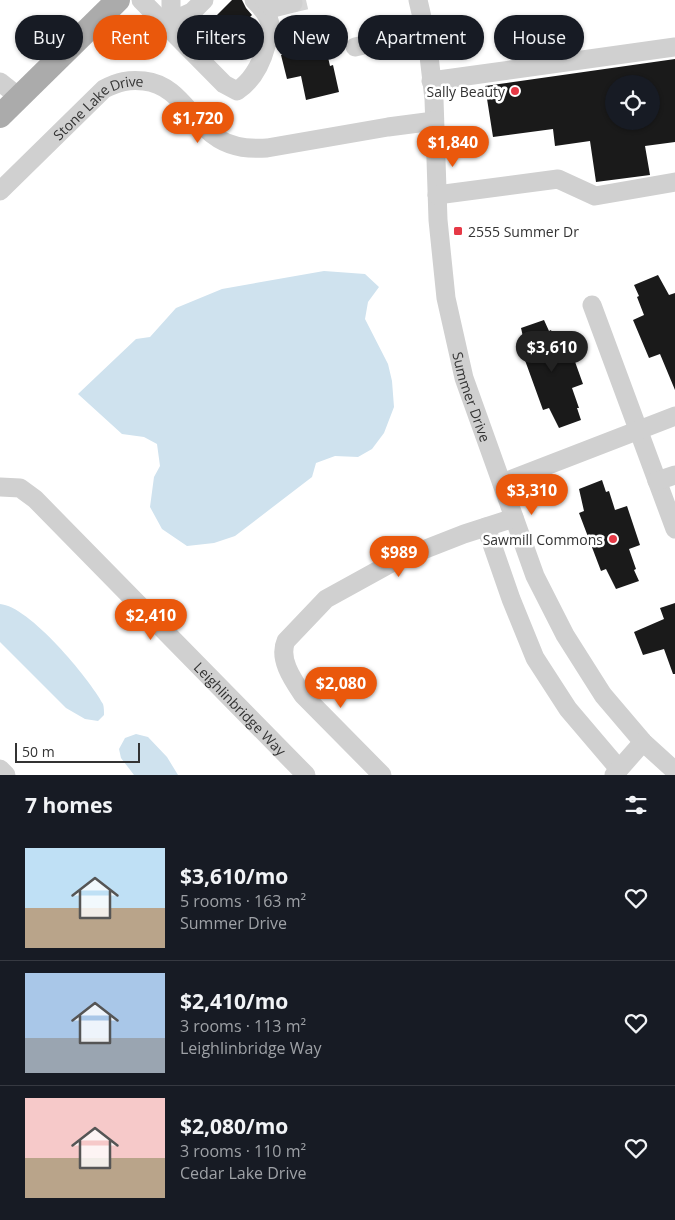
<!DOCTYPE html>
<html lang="en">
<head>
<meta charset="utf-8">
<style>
  body { margin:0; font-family:"Open Sans",sans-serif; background:#242831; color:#f1f3f6; height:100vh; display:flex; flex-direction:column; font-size:19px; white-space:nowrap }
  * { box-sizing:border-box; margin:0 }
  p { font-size:16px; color:#9ea1a6 }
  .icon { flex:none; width:28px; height:28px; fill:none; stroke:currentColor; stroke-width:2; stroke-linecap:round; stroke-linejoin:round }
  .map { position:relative; height:775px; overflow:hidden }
  .drawer { display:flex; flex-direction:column; background:#171b24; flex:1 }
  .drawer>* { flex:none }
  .banner { position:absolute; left:15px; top:15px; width:645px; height:45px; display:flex; gap:10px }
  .buttons { position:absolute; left:605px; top:75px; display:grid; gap:10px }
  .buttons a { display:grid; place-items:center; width:55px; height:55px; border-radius:50%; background:#171b24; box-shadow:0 1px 4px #0004; font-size:25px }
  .scale { position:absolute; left:15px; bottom:12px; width:125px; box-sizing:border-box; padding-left:5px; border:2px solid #333; border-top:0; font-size:14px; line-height:18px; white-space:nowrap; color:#333; -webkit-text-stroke:4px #fff; paint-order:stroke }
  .price { position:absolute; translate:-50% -42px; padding:0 11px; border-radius:18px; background:#ea580c; color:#fff; font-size:16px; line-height:32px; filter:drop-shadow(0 1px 2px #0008) }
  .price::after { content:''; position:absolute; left:50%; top:30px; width:15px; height:11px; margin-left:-8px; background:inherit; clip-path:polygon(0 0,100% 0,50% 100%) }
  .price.selected { background:#222; color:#fff }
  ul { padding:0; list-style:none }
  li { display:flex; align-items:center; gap:15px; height:125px; padding:0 25px }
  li+li { border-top:1px solid #363941 }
  li span { display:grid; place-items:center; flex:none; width:140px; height:100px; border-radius:0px; color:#555 }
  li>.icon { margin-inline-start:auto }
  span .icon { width:60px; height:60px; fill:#fffc; stroke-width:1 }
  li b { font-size:21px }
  h2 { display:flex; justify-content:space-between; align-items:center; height:60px; padding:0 25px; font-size:21px }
  .tag { padding:0 18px; border-radius:22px; background:#171b24; box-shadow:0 1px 4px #0004; font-size:18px; line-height:45px }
  .tag.selected { background:#ea580c; color:#fff }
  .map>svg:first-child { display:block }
</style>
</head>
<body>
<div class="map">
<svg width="675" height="775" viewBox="0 0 675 775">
  <rect width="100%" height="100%" fill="#fff"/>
  <path fill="#cfe2ee" d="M 324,271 L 365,274 L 379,287 L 368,302 L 365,319 L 388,364 L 392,381 L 394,407 L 384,433 L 372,449 L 358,457 L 335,456 L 316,463 L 312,477 L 235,536 L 214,543 L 187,546 L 162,529 L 150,507 L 154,477 L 160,466 L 157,444 L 144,437 L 122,434 L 78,394 L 136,339 L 150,337 L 176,308 L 222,289 Z
    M 0,604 C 29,606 89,678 103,704 C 104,707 104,712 104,715 L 98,721 L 85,719 L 66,708 L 0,642 Z
    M 136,734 L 148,737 L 167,757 L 178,775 L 134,775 L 121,758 L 119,749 L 125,738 Z"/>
  <path fill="#1a1a1a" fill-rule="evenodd" d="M 232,0 L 242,0 L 246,8 L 252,15 L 230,37 L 239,47 L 230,56 L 203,29 Z
    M 324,40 L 330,66 L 333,65 L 339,92 L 306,100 L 301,76 L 287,79 L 281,55 L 285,54 L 284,49 Z
    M 675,59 L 675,142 L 645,146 L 650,175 L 596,182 L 590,141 L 555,146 L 553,129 L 493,137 L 485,86 ZM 614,84 L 651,84 L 651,121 L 614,121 Z
    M 658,275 L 669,295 L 675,293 L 675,390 L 660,354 L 649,358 L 633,320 L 644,315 L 637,297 L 639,296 L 634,285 Z
    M 544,320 L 549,331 L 551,330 L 558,349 L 569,345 L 583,384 L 572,388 L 579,408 L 577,408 L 581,420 L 559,428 L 549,408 L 543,410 L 522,352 L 526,350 L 521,328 Z
    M 602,480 L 606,492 L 609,491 L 615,510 L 627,506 L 640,545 L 629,549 L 636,569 L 634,570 L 639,581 L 616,589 L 606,569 L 601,571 L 579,513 L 584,511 L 579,489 Z
    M 675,603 L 675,674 L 673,674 L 664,649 L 643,655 L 634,632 L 664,619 L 660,608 Z"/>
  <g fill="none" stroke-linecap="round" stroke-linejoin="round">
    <path stroke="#d6d6d6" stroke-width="19" stroke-dasharray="19 9" stroke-linecap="butt" d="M 293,3 L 306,0"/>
    <g stroke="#d0d0d0" stroke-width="19">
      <path d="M 141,0 L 224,84 L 237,91 C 253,80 261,65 266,46 C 268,40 271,32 270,26 C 270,16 261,7 254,0"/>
      <path d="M 171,0 L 171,11 L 179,18 L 192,12 L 204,0"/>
      <path d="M 264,0 L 273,8 L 293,3"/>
      <path id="s1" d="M 418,0 L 427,39 L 434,99 L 438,220 L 446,298 L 464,378 L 535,576 L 565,635 L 603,695 L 643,742 L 675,771"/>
      <path d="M 355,47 L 426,31"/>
      <path d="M 431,81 L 675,47"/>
      <path d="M 0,82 L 19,97"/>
      <path id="s2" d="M 0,191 L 104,89 C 118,82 129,79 144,81 C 180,85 190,121 219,139 C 234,148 250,149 267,148 L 388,127 L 434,121"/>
      <path d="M 437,195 L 558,179 L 595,196 L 675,182"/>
      <path d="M 592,305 L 675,529"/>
      <path d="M 657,481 L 675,475"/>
      <path d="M 502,483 L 675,416"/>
      <path id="s3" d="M 0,487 L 20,488 L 35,499 L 306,775"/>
      <path d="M 486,527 L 511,599 L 535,658 L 568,709 L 619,769"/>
      <path d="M 0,769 L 6,775"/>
      <path d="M 382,775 L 303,695 C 293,680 278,659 286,641 L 326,599 L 395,561 L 464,534 L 514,518"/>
      <path d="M 614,775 L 643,742"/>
    </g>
    <path stroke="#ababab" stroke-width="24" d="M 0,116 L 118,0"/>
  </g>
  <g fill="#e63946" stroke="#fff" stroke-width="2">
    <circle cx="515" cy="91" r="5"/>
    <rect x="453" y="226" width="10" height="10" rx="2.5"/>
    <circle cx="613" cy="539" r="5"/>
  </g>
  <g text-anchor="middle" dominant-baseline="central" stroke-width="5" stroke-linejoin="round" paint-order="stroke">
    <g font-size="14" fill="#333" stroke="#fff" text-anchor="end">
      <text x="505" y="91">Sally Beauty</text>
      <text x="468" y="231" text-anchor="start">2555 Summer Dr</text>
      <text x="603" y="539">Sawmill Commons</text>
    </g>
    <g font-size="14" fill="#333" stroke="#fff">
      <text stroke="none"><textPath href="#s2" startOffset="132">Stone Lake Drive</textPath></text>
      <text stroke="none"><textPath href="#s1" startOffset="402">Summer Drive</textPath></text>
      <text stroke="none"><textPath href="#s3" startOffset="332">Leighlinbridge Way</textPath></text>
    </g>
  </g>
</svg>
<div class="buttons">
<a><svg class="icon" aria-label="locate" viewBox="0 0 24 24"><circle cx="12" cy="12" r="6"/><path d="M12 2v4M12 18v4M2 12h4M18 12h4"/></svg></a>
</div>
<div class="scale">50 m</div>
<b class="price" style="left:198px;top:144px">$1,720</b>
<b class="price" style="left:453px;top:168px">$1,840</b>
<b class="price selected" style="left:552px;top:373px">$3,610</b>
<b class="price" style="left:532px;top:516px">$3,310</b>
<b class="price" style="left:399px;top:578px">$989</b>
<b class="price" style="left:151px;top:641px">$2,410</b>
<b class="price" style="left:341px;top:709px">$2,080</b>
<div class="banner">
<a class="tag">Buy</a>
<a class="tag selected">Rent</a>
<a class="tag">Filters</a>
<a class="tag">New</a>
<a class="tag">Apartment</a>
<a class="tag">House</a>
</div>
</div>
<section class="drawer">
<h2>7 homes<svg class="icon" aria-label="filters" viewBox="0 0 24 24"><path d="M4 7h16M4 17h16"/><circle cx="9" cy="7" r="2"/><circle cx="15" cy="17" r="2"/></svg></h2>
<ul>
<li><span style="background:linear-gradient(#bfe0f5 60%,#b9a48a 0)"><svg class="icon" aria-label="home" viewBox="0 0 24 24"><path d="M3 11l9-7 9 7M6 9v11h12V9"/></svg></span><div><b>$3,610/mo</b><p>5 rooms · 163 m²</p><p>Summer Drive</p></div><svg class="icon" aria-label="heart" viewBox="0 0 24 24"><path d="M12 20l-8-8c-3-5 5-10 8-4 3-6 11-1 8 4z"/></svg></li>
<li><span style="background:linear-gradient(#a9c7e8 65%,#9aa5b1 0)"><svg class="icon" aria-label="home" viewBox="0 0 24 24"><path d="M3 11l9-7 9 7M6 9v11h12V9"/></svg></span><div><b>$2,410/mo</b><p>3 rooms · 113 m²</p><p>Leighlinbridge Way</p></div><svg class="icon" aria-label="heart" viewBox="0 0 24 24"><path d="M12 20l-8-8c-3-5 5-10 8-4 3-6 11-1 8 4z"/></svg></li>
<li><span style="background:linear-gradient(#f6c9c9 60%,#b9a48a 0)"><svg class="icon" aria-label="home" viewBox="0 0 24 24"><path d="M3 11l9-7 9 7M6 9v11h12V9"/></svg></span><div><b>$2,080/mo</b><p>3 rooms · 110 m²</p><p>Cedar Lake Drive</p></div><svg class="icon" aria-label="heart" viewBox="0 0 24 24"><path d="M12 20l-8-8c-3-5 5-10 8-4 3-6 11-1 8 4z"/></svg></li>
</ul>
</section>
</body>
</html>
